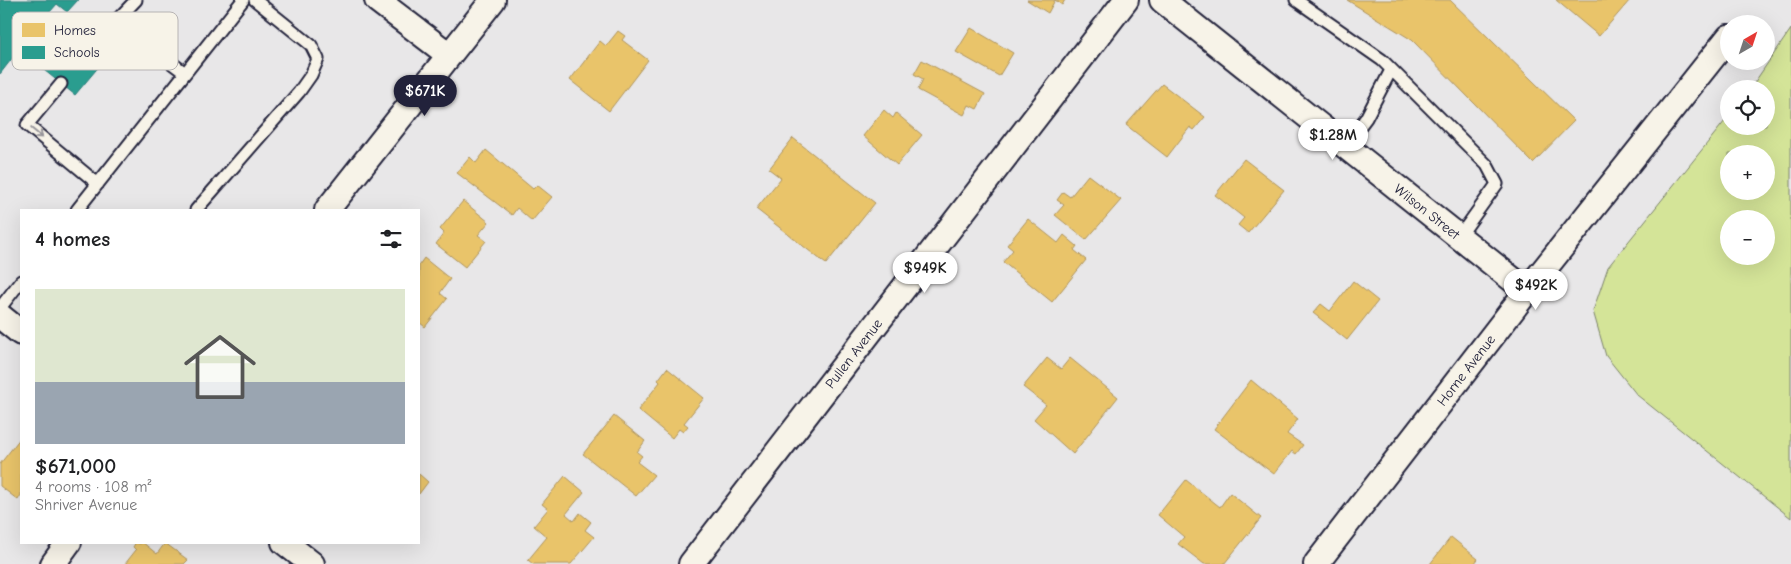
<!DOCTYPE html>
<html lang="en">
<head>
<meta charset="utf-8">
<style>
  body { margin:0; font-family:"Comic Neue",sans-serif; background:#f6f6f6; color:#202124; height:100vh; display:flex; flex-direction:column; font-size:19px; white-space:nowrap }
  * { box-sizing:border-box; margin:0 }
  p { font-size:16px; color:#757577 }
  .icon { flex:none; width:28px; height:28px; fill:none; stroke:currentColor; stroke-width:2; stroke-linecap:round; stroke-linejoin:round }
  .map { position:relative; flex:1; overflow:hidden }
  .details { position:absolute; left:20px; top:209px; width:400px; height:335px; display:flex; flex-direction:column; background:#fff; border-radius:0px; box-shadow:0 5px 20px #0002 }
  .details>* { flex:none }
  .needle { width:32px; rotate:39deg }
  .controls { position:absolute; left:1720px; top:15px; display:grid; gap:10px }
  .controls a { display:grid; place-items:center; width:55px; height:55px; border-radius:50%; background:#fff; box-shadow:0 5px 20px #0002; font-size:25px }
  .price { position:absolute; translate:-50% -42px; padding:0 11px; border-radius:18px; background:#fff; color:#222; font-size:16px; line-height:32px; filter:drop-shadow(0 1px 2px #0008) }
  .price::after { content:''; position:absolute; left:50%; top:30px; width:15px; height:11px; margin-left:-8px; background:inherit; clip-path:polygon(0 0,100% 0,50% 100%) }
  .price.on { background:#22223b; color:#fff }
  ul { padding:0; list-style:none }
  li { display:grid; align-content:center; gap:10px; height:265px; padding:0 15px }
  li+li { border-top:1px solid #e0e0e0 }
  li span { display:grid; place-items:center; height:155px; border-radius:0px; color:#555 }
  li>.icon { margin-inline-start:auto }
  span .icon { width:90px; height:90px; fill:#fffc; stroke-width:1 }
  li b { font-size:21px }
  h2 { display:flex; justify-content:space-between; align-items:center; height:60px; padding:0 15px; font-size:21px }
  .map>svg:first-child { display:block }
</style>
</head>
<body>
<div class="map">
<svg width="1791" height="564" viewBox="0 0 1791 564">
  <rect width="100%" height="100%" fill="#e8e7e8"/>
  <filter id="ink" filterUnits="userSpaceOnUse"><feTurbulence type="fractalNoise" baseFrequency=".02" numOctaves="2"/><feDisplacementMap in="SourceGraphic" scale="10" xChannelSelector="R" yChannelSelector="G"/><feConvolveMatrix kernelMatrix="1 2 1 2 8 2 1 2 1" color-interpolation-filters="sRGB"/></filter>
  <g filter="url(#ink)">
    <path fill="#d4e498" stroke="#7b836a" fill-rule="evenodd" d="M 1791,29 L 1791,518 L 1637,395 L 1606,356 L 1593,311 L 1608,267 L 1729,116 L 1729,126 L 1766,126 L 1766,89 L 1750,89 ZM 1729,154 L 1766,154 L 1766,191 L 1729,191 ZM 1729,219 L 1766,219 L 1766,256 L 1729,256 Z"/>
    <path fill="#e9c46a" stroke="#ad935c" d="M 1027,0 L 1065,0 L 1062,5 L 1055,0 L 1048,13 Z
      M 1347,0 L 1450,0 L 1574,121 L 1533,163 L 1412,40 Z
      M 1556,0 L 1630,0 L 1599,36 Z
      M 971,28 L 1013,53 L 999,76 L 956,52 Z
      M 618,31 L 625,36 L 622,40 L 648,60 L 609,111 L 570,80 L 600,41 L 606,46 Z
      M 922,60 L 985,94 L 977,109 L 969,105 L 964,115 L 918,90 L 923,79 L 914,74 Z
      M 1162,84 L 1205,117 L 1194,130 L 1190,127 L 1167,157 L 1126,125 Z
      M 884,110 L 893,118 L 896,113 L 922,135 L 897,165 L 863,136 Z
      M 793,138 L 875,203 L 826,264 L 756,209 L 781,178 L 769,169 Z
      M 486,150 L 533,189 L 537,185 L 552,197 L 532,221 L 517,208 L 512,215 L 457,173 L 470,157 L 476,163 Z
      M 1244,159 L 1284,190 L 1248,233 L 1238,225 L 1244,218 L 1215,195 Z
      M 1088,175 L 1121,200 L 1086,240 L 1055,215 L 1064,205 L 1057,200 L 1063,192 L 1070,197 Z
      M 463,201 L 489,222 L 478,235 L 486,241 L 465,267 L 436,244 L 444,233 L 440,229 Z
      M 1028,219 L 1058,243 L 1064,235 L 1077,246 L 1074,250 L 1086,260 L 1052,302 L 1003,262 L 1013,250 L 1007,245 Z
      M 424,258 L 450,279 L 440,293 L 447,299 L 425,327 L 419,322 L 419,265 Z
      M 1353,281 L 1378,301 L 1347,340 L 1313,313 L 1321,304 L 1330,311 Z
      M 1047,358 L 1061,369 L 1070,358 L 1118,397 L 1073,454 L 1034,419 L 1046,405 L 1023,387 Z
      M 667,368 L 704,398 L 684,423 L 688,426 L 683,432 L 679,429 L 672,438 L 638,410 L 660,382 L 658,380 Z
      M 1251,380 L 1298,419 L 1287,434 L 1303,445 L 1296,454 L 1292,451 L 1274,474 L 1214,429 Z
      M 614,416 L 645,441 L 637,452 L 642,456 L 637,462 L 654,475 L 636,496 L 583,454 Z
      M 21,437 L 21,495 L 18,500 L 0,486 L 0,464 Z
      M 419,474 L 428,482 L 419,494 Z
      M 565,476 L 584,492 L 566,514 L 574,521 L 580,513 L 591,522 L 585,530 L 594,537 L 571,564 L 533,564 L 528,560 L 547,537 L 534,526 L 548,509 L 542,504 Z
      M 1186,480 L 1220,507 L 1230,493 L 1261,518 L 1224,564 L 1204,564 L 1178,544 L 1184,537 L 1158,515 Z
      M 1451,537 L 1478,559 L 1474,564 L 1430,564 Z
      M 136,542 L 140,544 L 142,542 L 157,554 L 165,543 L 188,560 L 184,564 L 125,564 L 136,550 L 133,547 Z"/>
    <path fill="#2a9d8f" stroke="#287876" d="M 0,0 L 78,0 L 67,12 L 57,4 L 42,21 L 62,37 L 64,34 L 101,64 L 75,95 L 39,66 L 41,63 L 21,47 L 0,74 Z"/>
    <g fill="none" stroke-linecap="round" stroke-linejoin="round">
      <defs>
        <path id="lane" d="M 1296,0 L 1382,60 L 1487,165 L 1497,184 L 1459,237
          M 116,21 L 136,0
          M 87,53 L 116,21 L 185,73
          M 61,84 L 27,125 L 98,184
          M 1345,146 L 1366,118 L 1391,70
          M 77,210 L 243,0
          M 196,210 L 299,92 L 311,75 L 318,59 L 311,45 L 255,0
          M 0,308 L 21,281"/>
        <g id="street">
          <path d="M 377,0 L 449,55"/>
          <path id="s1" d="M 1162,0 L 1527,291"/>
          <path d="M 327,210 L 493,0"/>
          <path d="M 0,316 L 21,333"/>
          <path d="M 284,542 L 312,564"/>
          <path d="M 53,564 L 69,542"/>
          <path id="s2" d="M 691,564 L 1126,0"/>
          <path id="s3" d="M 1316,564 L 1527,291 L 1729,37"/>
        </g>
      </defs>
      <use href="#lane" stroke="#22223b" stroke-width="15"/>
      <use href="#street" stroke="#22223b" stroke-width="28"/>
      <use href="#lane" stroke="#f7f3e8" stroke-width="11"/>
      <use href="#street" stroke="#f7f3e8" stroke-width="24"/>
    </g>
    <defs><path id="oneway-shaft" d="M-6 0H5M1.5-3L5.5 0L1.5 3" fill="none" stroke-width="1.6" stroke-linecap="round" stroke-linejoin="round" transform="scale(1.25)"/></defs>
    <use stroke="#97959a" href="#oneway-shaft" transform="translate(37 133) rotate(40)"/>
  </g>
  <g text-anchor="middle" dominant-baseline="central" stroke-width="5" stroke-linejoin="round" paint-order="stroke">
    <g font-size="14" fill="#22223b" stroke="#f7f3e8">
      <text stroke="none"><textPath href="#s1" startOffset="339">Wilson Street</textPath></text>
      <text stroke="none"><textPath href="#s2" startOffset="266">Pullen Avenue</textPath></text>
      <text stroke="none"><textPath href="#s3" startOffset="245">Horne Avenue</textPath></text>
    </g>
  </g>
  <rect x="12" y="12" width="166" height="58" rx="8" fill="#f7f3e8" stroke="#b7b4b4" stroke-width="1"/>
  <rect x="22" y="23" width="23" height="14" fill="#e9c46a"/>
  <rect x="22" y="46" width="23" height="13" fill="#2a9d8f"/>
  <g font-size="14" fill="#22223b">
    <text x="54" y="35">Homes</text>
    <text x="54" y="57">Schools</text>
  </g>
</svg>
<div class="controls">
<a><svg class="needle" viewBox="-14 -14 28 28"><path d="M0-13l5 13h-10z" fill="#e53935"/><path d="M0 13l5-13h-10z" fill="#757577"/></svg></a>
<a><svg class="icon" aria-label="locate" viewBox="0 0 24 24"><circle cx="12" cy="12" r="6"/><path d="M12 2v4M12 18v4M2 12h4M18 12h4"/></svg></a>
<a>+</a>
<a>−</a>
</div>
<b class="price on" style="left:425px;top:117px">$671K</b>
<b class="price" style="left:1333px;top:161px">$1.28M</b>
<b class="price" style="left:925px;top:294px">$949K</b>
<b class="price" style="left:1536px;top:311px">$492K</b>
<section class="details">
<h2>4 homes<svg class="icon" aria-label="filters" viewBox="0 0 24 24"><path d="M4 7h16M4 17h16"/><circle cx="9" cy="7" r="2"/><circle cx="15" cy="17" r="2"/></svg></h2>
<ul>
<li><span style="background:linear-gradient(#dfe7d0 60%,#9aa5b1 0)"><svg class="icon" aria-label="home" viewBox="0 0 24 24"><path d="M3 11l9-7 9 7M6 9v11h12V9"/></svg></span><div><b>$671,000</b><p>4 rooms · 108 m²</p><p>Shriver Avenue</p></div></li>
</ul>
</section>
</div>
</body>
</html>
